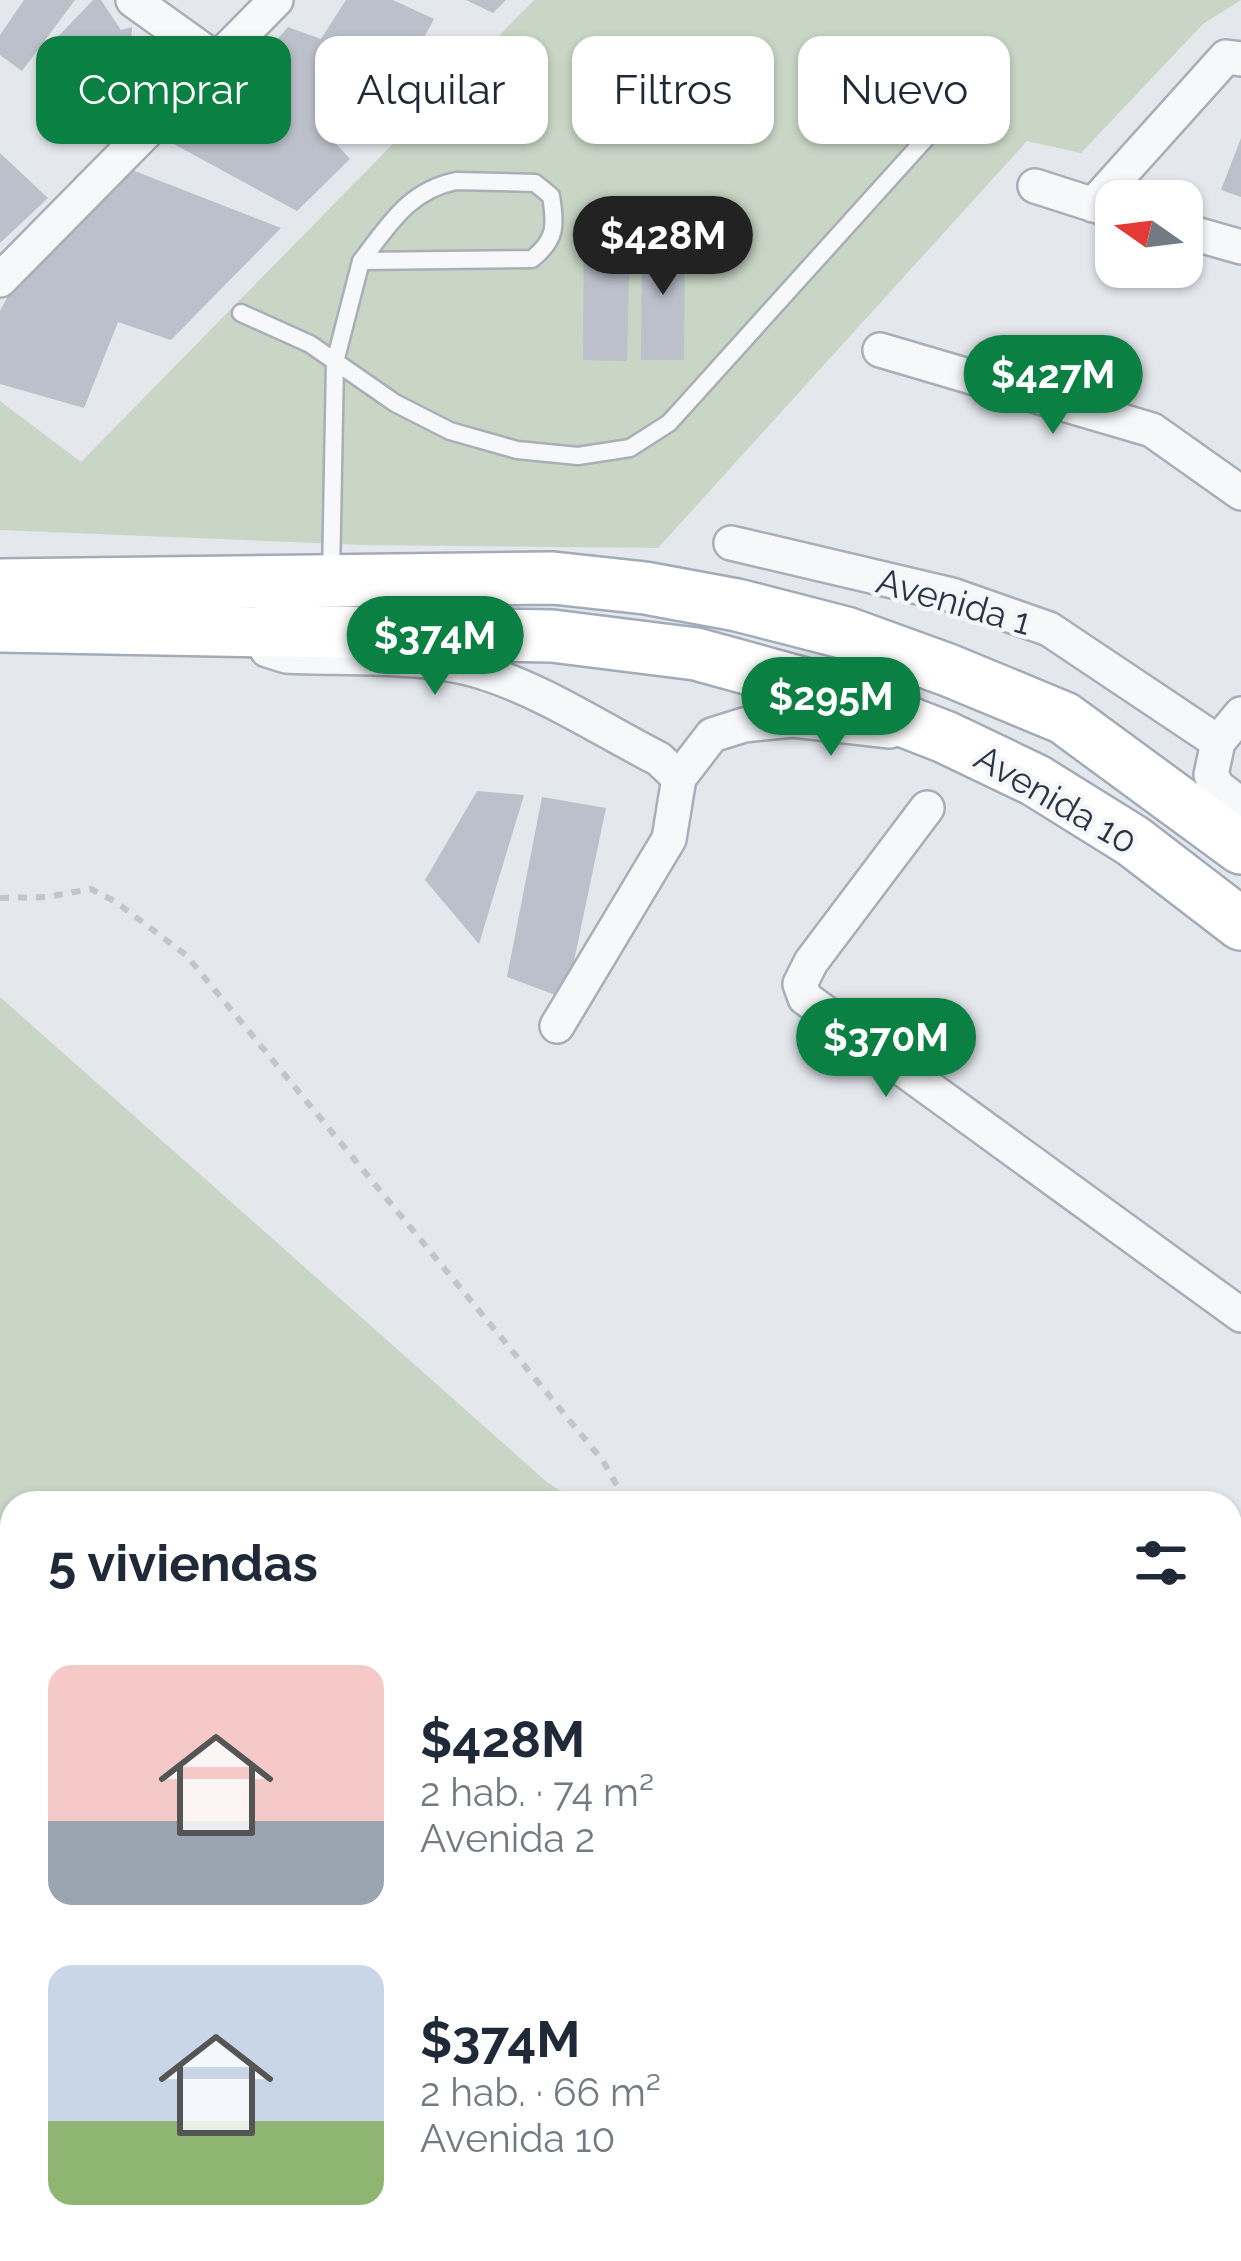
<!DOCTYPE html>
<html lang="es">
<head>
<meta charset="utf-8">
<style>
  body { margin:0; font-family:Raleway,sans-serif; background:#f2f2f3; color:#1f2937; height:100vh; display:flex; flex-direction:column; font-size:45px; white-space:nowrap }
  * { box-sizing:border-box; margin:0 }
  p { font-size:39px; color:#747a83 }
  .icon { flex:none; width:66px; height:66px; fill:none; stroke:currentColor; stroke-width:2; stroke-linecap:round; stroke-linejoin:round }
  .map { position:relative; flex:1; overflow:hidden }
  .panel { position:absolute; left:0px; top:1491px; width:1242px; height:771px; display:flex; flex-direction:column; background:#fff; border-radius:36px 36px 0 0; box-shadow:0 3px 9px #0004 }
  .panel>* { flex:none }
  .banner { position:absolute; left:36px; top:36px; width:1170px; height:108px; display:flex; gap:24px }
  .needle { width:78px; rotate:284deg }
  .buttons { position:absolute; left:1095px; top:180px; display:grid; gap:24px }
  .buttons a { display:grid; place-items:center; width:108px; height:108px; border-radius:24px; background:#fff; box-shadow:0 3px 9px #0004; font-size:60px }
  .price { position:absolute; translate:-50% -102px; padding:0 27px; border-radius:42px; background:#0b8043; color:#fff; font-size:39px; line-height:78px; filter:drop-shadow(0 3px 6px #0008) }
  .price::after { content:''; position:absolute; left:50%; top:72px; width:36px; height:27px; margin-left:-18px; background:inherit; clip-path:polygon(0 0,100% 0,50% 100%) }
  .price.selected { background:#222; color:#fff }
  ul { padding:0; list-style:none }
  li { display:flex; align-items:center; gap:36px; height:300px; padding:0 48px }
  li span { display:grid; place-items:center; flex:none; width:336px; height:240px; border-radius:24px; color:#555 }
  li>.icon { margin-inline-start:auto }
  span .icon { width:144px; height:144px; fill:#fffc; stroke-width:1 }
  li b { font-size:51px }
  h2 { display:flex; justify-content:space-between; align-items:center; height:144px; padding:0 48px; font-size:51px }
  .tag { padding:0 42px; border-radius:24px; background:#fff; box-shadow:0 3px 9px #0004; font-size:42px; line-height:108px }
  .tag.selected { background:#0b8043; color:#fff }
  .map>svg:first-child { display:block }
</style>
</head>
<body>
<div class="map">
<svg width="1241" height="2261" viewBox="0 0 1241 2261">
  <rect width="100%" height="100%" fill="#e4e7ec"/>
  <path fill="#c9d6c5" d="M 534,0 L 1241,0 L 1203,24 L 1081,153 L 1027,141 L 658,548 L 365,545 L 0,530 L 0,401 L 81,462 Z
    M 0,997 L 548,1483 L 581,1503 L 12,1503 L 12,2250 L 1230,2250 L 1230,1901 L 1241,1907 L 1241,2261 L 0,2261 Z"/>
  <path fill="#9fb4cc" d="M 0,1630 L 12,1641 L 12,1732 L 0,1743 Z"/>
  <path fill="#bbc0ca" d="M 24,0 L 75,0 L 22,71 L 0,55 L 0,35 Z
    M 93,0 L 101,0 L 121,30 L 132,27 L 131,47 L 152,72 L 147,99 L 108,137 L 65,105 L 80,77 L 51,44 Z
    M 346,0 L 393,0 L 434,19 L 418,49 L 446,61 L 426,81 L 361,63 L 318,124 L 350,159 L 297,211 L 159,136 L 208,85 L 276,129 L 228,95 L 288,27 L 321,39 Z
    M 466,0 L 506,0 L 493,13 Z
    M 1241,138 L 1241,197 L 1221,190 Z
    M 0,153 L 48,198 L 0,243 Z
    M 132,170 L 281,228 L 171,340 L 118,322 L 84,408 L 0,384 L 0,311 L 13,287 Z
    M 584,235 L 630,235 L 627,361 L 583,360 Z
    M 642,236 L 685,236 L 684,360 L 641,360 Z
    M 477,791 L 524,795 L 479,944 L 425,880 Z
    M 542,797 L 606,808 L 566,999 L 507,977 Z"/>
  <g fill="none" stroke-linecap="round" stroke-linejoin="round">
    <defs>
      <path id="service" d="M 456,181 L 535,183 L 551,196 C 556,226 556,240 532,259 L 361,261 C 390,224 408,191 456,181 Z
        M 241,313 L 310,344 L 395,403 L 450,431 L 517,450 L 578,456 L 630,448 L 669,423 L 946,116
        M 331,578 L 335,362 L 361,261"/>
      <path id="minor" d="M 133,0 L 218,61
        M 1035,186 L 1113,211
        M 1093,205 L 1226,57 L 1241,59
        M 1182,230 L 1241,247
        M 0,280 L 276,0
        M 880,350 L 1152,430 L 1241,493
        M 731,543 L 952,595 L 1049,629 L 1218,742
        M 267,650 L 286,656 C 346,659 425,654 482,672 C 544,691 602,730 659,759 L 679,778
        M 1241,714 L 1218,742 L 1211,775 L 1218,787 L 1241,805
        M 927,808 L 811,962 L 800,984 L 805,998 L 1241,1315
        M 557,1026 L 669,839 L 679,778 L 712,735 L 744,725 L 793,720 L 890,731"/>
      <path id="primary" d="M 0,585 L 553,578 L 645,588 L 737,605 L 846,633 L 948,670 L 1064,718 L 1241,848
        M 0,626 L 552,636 L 696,654 L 819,688 L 945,737 L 1035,780 L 1133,841 L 1241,924"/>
    </defs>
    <use href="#service" stroke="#a9aeb7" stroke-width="21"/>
    <use href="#minor" stroke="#a9aeb7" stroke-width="38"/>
    <use href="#primary" stroke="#a3abb8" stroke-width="56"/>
    <path stroke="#c2c5cb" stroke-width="6" stroke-dasharray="9 9" stroke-linecap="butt" d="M 0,898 L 47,897 L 91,889 L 116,902 L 186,955 L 603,1461 L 627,1503
      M 0,1591 L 12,1604
      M 0,1753 L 12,1742
      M 0,1812 L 12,1820
      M 1230,2207 L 1241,2235
      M 351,2250 L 359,2261
      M 666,2250 L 677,2261"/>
    <use href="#service" stroke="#f7f8fa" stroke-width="16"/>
    <use href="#minor" stroke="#f7f8fa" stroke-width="33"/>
    <use href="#primary" stroke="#fff" stroke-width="51"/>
  </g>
  <g text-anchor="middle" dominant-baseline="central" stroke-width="9" stroke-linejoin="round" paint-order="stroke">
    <g font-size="36" fill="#2b3445" stroke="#f4f6f9">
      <text transform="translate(954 601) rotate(16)">Avenida 1</text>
      <text transform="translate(1056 799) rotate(30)">Avenida 10</text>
    </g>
  </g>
</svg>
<div class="buttons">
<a><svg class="needle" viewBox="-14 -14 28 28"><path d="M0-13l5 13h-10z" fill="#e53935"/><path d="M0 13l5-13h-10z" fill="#747a83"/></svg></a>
</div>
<b class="price selected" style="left:663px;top:298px">$428M</b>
<b class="price" style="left:1053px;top:437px">$427M</b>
<b class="price" style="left:435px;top:698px">$374M</b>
<b class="price" style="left:831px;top:759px">$295M</b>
<b class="price" style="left:886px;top:1100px">$370M</b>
<div class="banner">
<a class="tag selected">Comprar</a>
<a class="tag">Alquilar</a>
<a class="tag">Filtros</a>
<a class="tag">Nuevo</a>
</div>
<section class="panel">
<h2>5 viviendas<svg class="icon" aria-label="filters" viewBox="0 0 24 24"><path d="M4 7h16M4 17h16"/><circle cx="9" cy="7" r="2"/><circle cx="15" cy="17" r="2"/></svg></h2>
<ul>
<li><span style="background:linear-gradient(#f6c9c9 65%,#9aa5b1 0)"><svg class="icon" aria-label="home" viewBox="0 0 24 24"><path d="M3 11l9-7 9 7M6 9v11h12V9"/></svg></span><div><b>$428M</b><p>2 hab. · 74 m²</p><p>Avenida 2</p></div></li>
<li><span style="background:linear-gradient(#c9d6e8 65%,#8fb573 0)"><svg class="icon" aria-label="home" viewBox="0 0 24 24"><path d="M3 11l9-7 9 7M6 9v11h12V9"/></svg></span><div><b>$374M</b><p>2 hab. · 66 m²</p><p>Avenida 10</p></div></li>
</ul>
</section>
</div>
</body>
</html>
